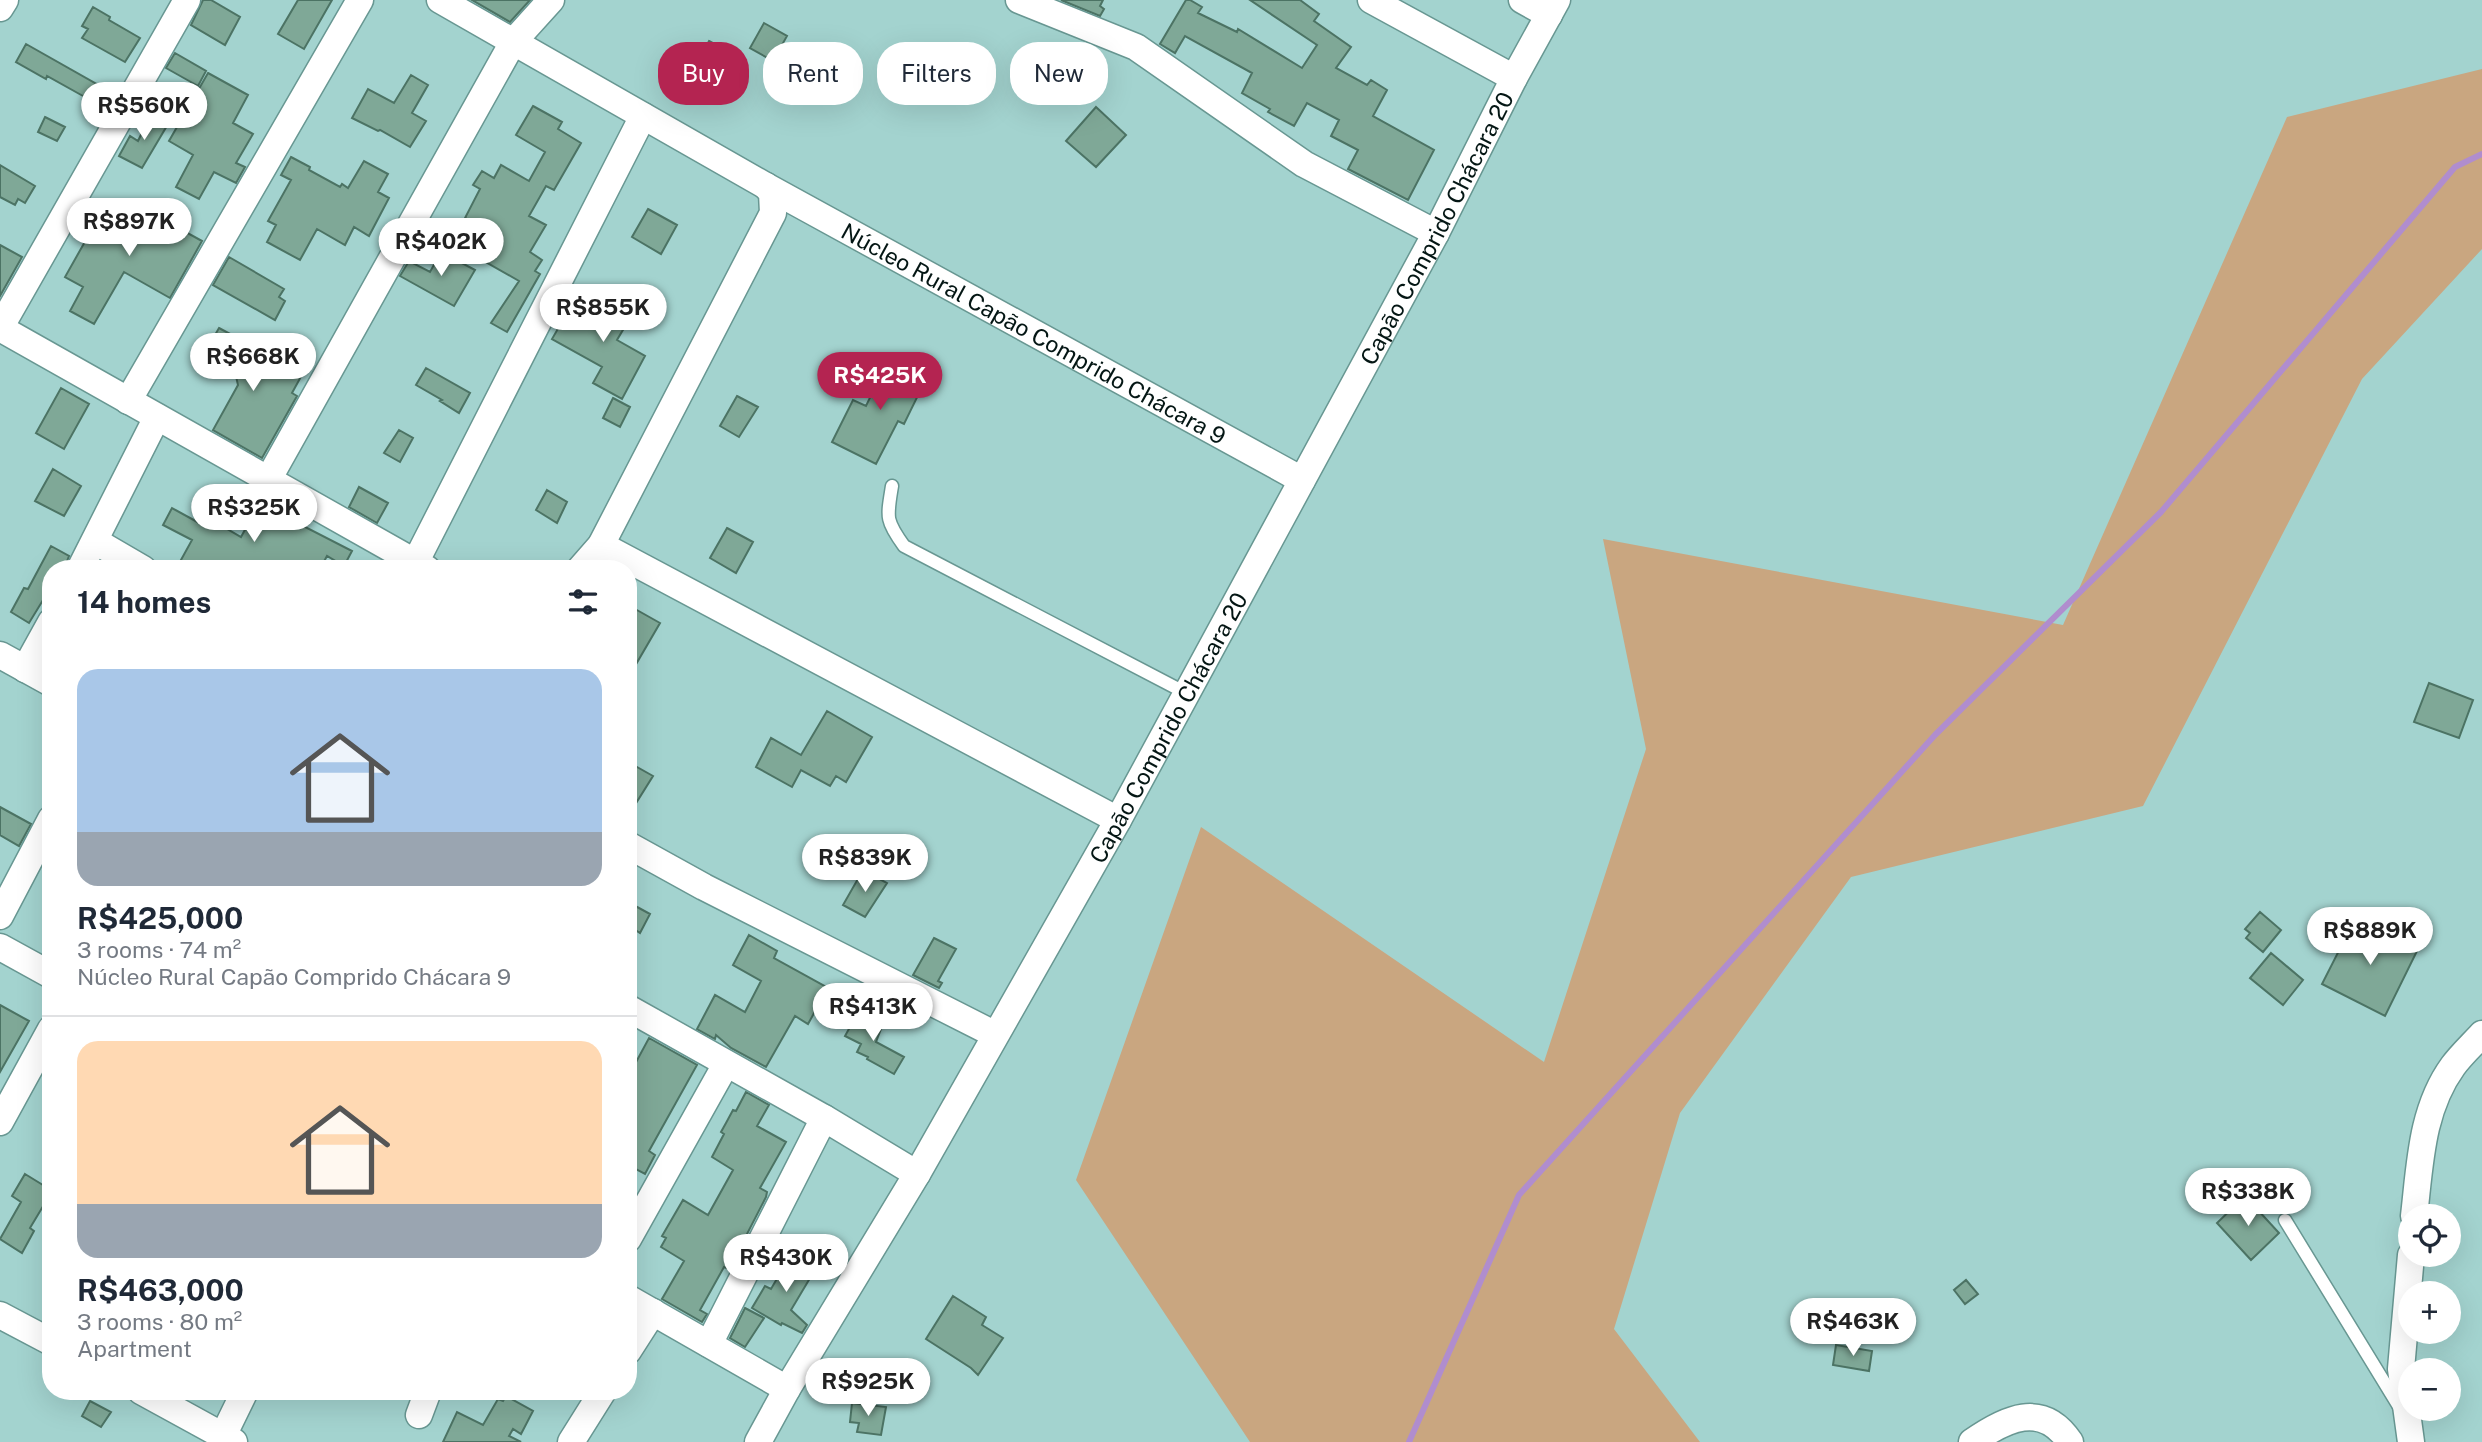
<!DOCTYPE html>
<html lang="en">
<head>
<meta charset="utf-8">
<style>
  body { margin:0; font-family:"Public Sans",sans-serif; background:#f6f6f7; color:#1f2937; height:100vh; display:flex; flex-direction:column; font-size:26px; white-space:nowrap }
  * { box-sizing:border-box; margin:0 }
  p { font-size:23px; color:#747a83 }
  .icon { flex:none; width:38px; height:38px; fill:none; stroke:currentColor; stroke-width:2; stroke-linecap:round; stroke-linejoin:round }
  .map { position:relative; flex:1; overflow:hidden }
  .drawer { position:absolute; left:42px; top:560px; width:595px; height:840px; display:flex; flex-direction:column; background:#fff; border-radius:28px; box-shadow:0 7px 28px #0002 }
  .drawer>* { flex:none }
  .banner { position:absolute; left:658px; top:42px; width:665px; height:63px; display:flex; gap:14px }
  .controls { position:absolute; left:2398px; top:1204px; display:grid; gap:14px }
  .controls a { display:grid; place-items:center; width:63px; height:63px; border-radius:50%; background:#fff; box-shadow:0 7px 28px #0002; font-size:35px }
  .price { position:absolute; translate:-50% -60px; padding:0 16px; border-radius:24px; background:#fff; color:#222; font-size:23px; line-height:46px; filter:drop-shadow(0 2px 4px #0008) }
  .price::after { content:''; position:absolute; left:50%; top:42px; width:21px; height:16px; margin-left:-10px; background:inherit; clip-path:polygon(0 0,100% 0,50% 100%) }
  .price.current { background:#b42451; color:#fff }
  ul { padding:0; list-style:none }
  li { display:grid; align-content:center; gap:14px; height:371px; padding:0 35px }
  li+li { border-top:2px solid #e0e1e3 }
  li span { display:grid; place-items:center; height:217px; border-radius:21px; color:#555 }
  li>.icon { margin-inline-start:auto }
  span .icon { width:126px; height:126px; fill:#fffc; stroke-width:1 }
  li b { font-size:30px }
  h2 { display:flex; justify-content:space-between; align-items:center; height:84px; padding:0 35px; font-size:30px }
  .pill { padding:0 24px; border-radius:28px; background:#fff; box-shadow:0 7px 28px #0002; font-size:24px; line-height:63px }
  .pill.current { background:#b42451; color:#fff }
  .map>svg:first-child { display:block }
</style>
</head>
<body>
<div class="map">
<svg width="2482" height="1442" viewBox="0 0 2482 1442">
  <rect width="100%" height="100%" fill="#a3d3cf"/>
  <path fill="#c9a680" d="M 2482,69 L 2482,249 L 2362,379 L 2143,806 L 1851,877 L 1680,1113 L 1614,1329 L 1700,1442 L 1250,1442 L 1076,1180 L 1201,827 L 1544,1062 L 1646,749 L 1603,539 L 2063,625 L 2287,117 Z"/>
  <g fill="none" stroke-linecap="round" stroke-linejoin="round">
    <path stroke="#b08dce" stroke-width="6" d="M 1409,1442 L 1519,1195 L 1935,735 L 2161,512 L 2455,167 L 2482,154"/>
  </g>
  <path fill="#7fa897" stroke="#4c7364" stroke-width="2" d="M 203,0 L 211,0 L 240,17 L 225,45 L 191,25 Z
    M 298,0 L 332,0 L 304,49 L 278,34 Z
    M 472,0 L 530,0 L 510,22 Z
    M 1061,0 L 1103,0 L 1100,6 L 1104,9 L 1100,16 Z
    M 1186,0 L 1190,0 L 1202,7 L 1198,13 L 1237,32 L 1238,29 L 1302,68 L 1317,45 L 1250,0 L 1300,0 L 1319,14 L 1314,21 L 1351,47 L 1336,68 L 1367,85 L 1371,80 L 1387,90 L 1373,116 L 1434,150 L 1408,200 L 1348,169 L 1358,150 L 1331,136 L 1339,120 L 1307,103 L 1294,126 L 1268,112 L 1270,109 L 1242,93 L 1252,73 L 1185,36 L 1175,53 L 1160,44 Z
    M 93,7 L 110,17 L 109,20 L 140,38 L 125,62 L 82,38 L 88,29 L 82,26 Z
    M 764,23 L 787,36 L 773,61 L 750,48 Z
    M 709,41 L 729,52 L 719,70 L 699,59 Z
    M 26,44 L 100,86 L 92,101 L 47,76 L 46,79 L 16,62 Z
    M 175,53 L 206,71 L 198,86 L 166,68 Z
    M 208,73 L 248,95 L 233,123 L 253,134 L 236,163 L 245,167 L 236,183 L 214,172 L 199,199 L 176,187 L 193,155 L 169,141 Z
    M 411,75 L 428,85 L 412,113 L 426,121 L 410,147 L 380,130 L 378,131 L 352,118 L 368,89 L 394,103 Z
    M 533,106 L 562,122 L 558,129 L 581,143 L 554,190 L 546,186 L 529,216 L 546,225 L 530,252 L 542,260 L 535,271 L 540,274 L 507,332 L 491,323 L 519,281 L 484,261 L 498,236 L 465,218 L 480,189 L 473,185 L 482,171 L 494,178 L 501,165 L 529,181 L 545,152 L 516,135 Z
    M 1096,107 L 1126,135 L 1096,167 L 1066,141 Z
    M 151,114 L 168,124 L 142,168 L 119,156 L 130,136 L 138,141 Z
    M 45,117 L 65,127 L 57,141 L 38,132 Z
    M 291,157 L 310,167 L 309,170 L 340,187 L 342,184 L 348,188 L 364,161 L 388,174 L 378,192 L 389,198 L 369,236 L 354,227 L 345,245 L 317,229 L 300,260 L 267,242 L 276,225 L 268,221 L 291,180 L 281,175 Z
    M 0,165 L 35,186 L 25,203 L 18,199 L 15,205 L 0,197 Z
    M 126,206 L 152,220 L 155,215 L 202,241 L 170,298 L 124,272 L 94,324 L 70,311 L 83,287 L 65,277 L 95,224 L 97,226 L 108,207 L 122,214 Z
    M 648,209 L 677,225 L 661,254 L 632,237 Z
    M 0,245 L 22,257 L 0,296 Z
    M 441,252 L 475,270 L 454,306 L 400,276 L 409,261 L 430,272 Z
    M 229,257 L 284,289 L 279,297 L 285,301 L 275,320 L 213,285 Z
    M 597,293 L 633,313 L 617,340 L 645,356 L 622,399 L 593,383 L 602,367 L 552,339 L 567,313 L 581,321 Z
    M 219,328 L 303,373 L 292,393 L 297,396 L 262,458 L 213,430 L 238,385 L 235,372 L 204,354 Z
    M 889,358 L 927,377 L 904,424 L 898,421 L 876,464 L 832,442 L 853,400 L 866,406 Z
    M 426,368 L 470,393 L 459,413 L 440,401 L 442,400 L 416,385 Z
    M 61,388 L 89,404 L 64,449 L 36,433 Z
    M 737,396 L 758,407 L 739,437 L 720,426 Z
    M 613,398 L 630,407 L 620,427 L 603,418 Z
    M 399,430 L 413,438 L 400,462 L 384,453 Z
    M 53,469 L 81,486 L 64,516 L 35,501 Z
    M 359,487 L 388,503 L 377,523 L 349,507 Z
    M 547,490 L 567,502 L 557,523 L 536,510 Z
    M 258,506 L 278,517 L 280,514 L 352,551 L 344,566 L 327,556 L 320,569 L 176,569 L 192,540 L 163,525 L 172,508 L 201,524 L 205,516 L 241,537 Z
    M 727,528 L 753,542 L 736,573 L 710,558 Z
    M 51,546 L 69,556 L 64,569 L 51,569 L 51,587 L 29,623 L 11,612 L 24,588 L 28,589 Z
    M 628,605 L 660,623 L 628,678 Z
    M 2429,683 L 2473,700 L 2459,738 L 2414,722 Z
    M 827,711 L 872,737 L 846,782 L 836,776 L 830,786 L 801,770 L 792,787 L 756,767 L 771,738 L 801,755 Z
    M 628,762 L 653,776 L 628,816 Z
    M 0,807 L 31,824 L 19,846 L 0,835 Z
    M 863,870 L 887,883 L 865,917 L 843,905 Z
    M 628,902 L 650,914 L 640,933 L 628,925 Z
    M 2260,912 L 2281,930 L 2263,952 L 2246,938 L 2250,933 L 2245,929 Z
    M 2356,917 L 2418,949 L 2385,1016 L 2322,984 Z
    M 749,935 L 777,951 L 774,958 L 828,988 L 808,1024 L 795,1016 L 766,1067 L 731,1048 L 716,1035 L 715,1039 L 697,1029 L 715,995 L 745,1012 L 761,981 L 733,965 Z
    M 934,938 L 956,949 L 938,981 L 942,983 L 939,988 L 913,975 Z
    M 2271,953 L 2303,980 L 2283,1005 L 2250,978 Z
    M 0,1005 L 29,1021 L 0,1072 Z
    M 867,1012 L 884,1021 L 876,1042 L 904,1057 L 894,1074 L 867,1059 L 868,1057 L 857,1052 L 861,1044 L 845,1036 L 855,1018 L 861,1021 Z
    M 649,1038 L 697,1065 L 649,1151 L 655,1155 L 645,1174 L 628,1165 L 628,1077 Z
    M 746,1092 L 769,1105 L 757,1126 L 786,1142 L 760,1188 L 767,1192 L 766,1197 L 729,1269 L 724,1267 L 700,1310 L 707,1314 L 702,1322 L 662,1299 L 684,1261 L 661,1247 L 666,1238 L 662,1236 L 683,1200 L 708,1215 L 733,1170 L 712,1157 L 724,1134 L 721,1132 L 726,1123 L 733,1110 L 736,1111 Z
    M 25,1174 L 51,1190 L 51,1193 L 30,1228 L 34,1231 L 22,1253 L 0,1239 L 21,1202 L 12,1196 Z
    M 2245,1196 L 2279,1233 L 2251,1260 L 2217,1223 Z
    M 792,1253 L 816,1268 L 791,1310 L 807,1325 L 802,1333 L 782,1323 L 781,1325 L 752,1308 L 765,1286 L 771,1289 Z
    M 1966,1280 L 1978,1294 L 1965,1304 L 1954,1290 Z
    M 953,1296 L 986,1317 L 982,1325 L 1003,1338 L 978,1375 L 971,1368 L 926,1339 Z
    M 745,1308 L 764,1318 L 745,1347 L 730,1338 Z
    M 1836,1345 L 1872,1351 L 1869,1371 L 1833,1365 Z
    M 506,1396 L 533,1411 L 521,1434 L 513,1429 L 509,1436 L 521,1442 L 443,1442 L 457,1412 L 483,1425 L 498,1399 L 503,1401 Z
    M 90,1401 L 111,1412 L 101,1427 L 82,1416 Z
    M 852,1403 L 886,1407 L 881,1435 L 857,1432 L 859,1423 L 850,1422 Z"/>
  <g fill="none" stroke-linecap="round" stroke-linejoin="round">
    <defs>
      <path id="lane" d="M 892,486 C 887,517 885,520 904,546 L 1186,693
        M 2285,1220 L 2400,1408"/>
      <g id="street">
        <path id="s1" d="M 440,0 L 766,186 L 1302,480"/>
        <path d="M 1019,0 L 1136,47 L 1304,164 L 1436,233"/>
        <path d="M 1371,0 L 1514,78"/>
        <path d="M 1522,0 L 1549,15"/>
        <path d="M 0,8 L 5,0"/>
        <path d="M 0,328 L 427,569"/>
        <path d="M 0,328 L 187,0"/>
        <path d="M 128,401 L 360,0"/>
        <path d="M 268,480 L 513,42 L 551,0"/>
        <path d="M 95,541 L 143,569"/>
        <path d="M 601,545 L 1118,820"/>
        <path d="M 80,569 L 157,417"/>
        <path d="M 412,569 L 643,116"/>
        <path d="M 580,569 L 601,545 L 773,213 L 772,193 L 766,186"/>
        <path d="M 0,655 L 51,683"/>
        <path d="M 25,669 L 51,622"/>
        <path d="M 628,845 L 704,887 L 994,1034"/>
        <path d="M 0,916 L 51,819"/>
        <path d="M 0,947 L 51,975"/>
        <path d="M 628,1008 L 824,1118 L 917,1174"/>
        <path d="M 0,1122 L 51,1029"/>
        <path d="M 2414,1216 C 2420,1165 2421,1110 2453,1066 C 2461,1055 2472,1045 2482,1034"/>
        <path d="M 628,1239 L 726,1064"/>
        <path d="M 2411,1255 L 2401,1369 L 2411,1442"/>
        <path d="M 628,1298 L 787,1389"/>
        <path d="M 0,1315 L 51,1342"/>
        <path d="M 709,1344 L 824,1118"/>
        <path d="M 628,1351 L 653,1312"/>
        <path d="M 141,1391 L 234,1442"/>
        <path d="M 419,1415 L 428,1391"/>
        <path d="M 223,1436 L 245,1391"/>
        <path d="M 571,1442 L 603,1391"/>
        <path id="s2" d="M 758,1442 L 787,1389 L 917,1174 L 1118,820 L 1436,233 L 1514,78 L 1557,0"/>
        <path d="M 1972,1442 C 2005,1419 2042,1400 2070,1442"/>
      </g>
    </defs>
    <use href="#lane" stroke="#689792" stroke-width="15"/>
    <use href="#street" stroke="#689792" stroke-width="29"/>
    <use href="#lane" stroke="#fff" stroke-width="12"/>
    <use href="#street" stroke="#fff" stroke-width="26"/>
  </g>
  <g text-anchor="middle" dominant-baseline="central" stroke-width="6" stroke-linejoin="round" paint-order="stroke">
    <g font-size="23" fill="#041614" stroke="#b0e0dc">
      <text stroke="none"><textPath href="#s2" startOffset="1391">Capão Comprido Chácara 20</textPath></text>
      <text stroke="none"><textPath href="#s1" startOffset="681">Núcleo Rural Capão Comprido Chácara 9</textPath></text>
      <text stroke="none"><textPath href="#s2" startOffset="824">Capão Comprido Chácara 20</textPath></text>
    </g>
  </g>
</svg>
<div class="controls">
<a><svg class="icon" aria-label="locate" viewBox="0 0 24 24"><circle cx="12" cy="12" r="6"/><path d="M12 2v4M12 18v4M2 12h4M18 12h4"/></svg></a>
<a>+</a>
<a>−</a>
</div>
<b class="price" style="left:144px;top:142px">R$560K</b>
<b class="price" style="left:129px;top:258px">R$897K</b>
<b class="price" style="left:441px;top:278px">R$402K</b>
<b class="price" style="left:603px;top:344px">R$855K</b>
<b class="price" style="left:253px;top:393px">R$668K</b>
<b class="price current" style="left:880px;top:412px">R$425K</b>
<b class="price" style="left:254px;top:544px">R$325K</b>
<b class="price" style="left:865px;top:894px">R$839K</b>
<b class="price" style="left:2370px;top:967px">R$889K</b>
<b class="price" style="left:873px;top:1043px">R$413K</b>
<b class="price" style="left:2248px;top:1228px">R$338K</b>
<b class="price" style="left:786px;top:1294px">R$430K</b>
<b class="price" style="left:1853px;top:1358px">R$463K</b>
<b class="price" style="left:868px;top:1418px">R$925K</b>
<div class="banner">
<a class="pill current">Buy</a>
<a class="pill">Rent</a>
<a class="pill">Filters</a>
<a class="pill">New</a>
</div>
<section class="drawer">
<h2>14 homes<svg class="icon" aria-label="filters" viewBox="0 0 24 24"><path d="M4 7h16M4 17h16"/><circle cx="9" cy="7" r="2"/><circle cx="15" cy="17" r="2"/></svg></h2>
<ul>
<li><span style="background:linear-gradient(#a9c7e8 75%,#9aa5b1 0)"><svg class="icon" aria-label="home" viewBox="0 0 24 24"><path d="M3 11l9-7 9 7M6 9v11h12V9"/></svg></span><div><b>R$425,000</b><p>3 rooms · 74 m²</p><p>Núcleo Rural Capão Comprido Chácara 9</p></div></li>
<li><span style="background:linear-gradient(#ffd9b3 75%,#9aa5b1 0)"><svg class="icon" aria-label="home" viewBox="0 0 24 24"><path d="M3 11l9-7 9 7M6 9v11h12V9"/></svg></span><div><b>R$463,000</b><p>3 rooms · 80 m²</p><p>Apartment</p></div></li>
</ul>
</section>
</div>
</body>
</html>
